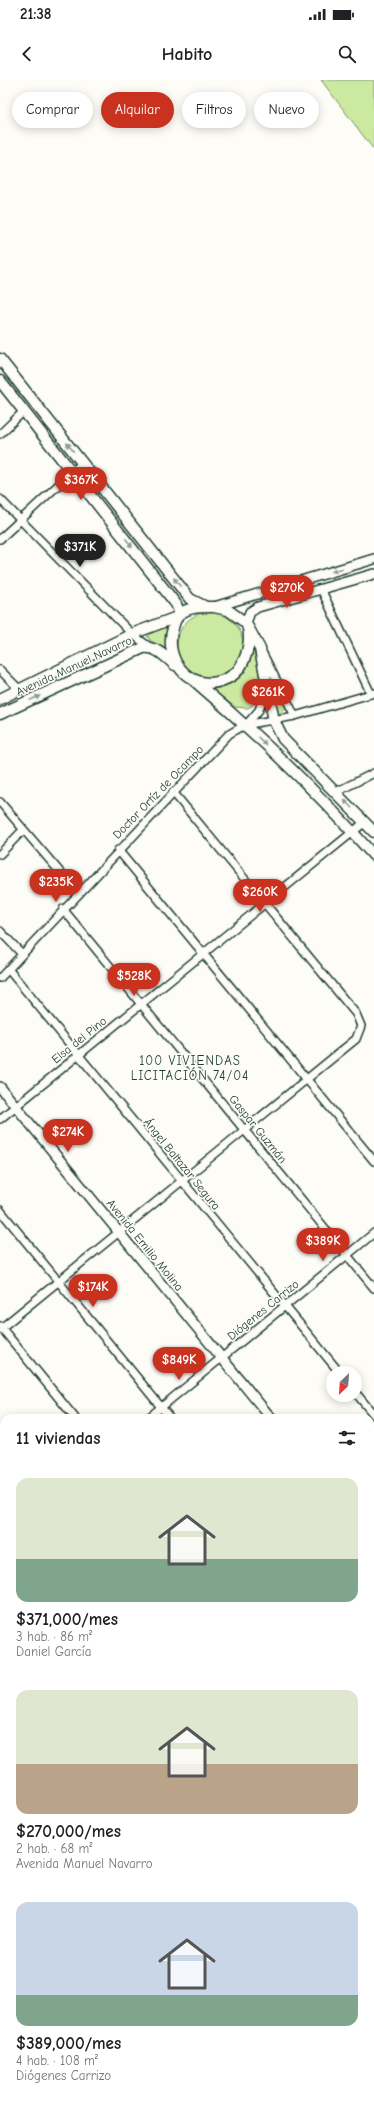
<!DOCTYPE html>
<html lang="es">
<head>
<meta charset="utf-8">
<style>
  body { margin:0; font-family:"Comic Neue",sans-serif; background:#f2f2f2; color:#202124; height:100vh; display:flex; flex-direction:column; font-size:15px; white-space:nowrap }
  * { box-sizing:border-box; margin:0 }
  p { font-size:13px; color:#757577 }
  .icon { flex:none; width:22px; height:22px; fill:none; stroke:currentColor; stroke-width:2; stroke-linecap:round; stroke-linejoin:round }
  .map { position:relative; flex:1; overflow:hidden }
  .details { position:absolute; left:0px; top:1334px; width:374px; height:692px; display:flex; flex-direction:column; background:#fff; border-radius:12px 12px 0 0; box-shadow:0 2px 10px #0003 }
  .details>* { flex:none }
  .hud { position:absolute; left:12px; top:12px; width:350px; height:36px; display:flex; gap:8px }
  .needle { width:26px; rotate:205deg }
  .tools { position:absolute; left:326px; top:1286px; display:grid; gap:8px }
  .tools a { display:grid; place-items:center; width:36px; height:36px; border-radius:50%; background:#fff; box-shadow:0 2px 10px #0003; font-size:20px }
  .price { position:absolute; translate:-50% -34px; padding:0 9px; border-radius:14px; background:#c8321e; color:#fff; font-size:13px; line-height:26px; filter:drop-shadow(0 1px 2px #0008) }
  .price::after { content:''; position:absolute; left:50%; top:24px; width:12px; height:9px; margin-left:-6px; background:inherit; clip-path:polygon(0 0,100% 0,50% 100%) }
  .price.current { background:#222; color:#fff }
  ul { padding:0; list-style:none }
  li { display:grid; align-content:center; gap:8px; height:212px; padding:0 16px }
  li span { display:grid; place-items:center; height:124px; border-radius:12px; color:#555 }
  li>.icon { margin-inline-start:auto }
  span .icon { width:72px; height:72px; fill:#fffc; stroke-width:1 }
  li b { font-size:17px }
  h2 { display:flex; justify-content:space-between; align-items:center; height:48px; padding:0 16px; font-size:17px }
  .chip { padding:0 14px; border-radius:18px; background:#fff; box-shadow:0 2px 10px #0003; font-size:14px; line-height:36px }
  .chip.current { background:#c8321e; color:#fff }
  .status { display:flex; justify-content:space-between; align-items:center; height:28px; padding:0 20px; background:#fff; direction:ltr }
  .status svg { height:11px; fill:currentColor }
  header { display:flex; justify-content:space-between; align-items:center; height:52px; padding:0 16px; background:#fff; font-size:18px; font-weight:600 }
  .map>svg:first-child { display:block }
</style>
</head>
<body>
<div class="status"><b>21:38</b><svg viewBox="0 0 49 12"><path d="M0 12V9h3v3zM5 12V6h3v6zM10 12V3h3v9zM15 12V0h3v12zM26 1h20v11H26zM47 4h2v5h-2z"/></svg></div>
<header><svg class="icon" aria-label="back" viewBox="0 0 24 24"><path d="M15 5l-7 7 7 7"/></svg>Habito<svg class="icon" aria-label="search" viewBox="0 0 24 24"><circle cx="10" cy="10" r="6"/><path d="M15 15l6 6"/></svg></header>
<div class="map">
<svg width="374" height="2026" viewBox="0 0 374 2026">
  <rect width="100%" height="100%" fill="#fdfcf7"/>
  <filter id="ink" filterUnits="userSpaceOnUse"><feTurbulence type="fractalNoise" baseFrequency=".025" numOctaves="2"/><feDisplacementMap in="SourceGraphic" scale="8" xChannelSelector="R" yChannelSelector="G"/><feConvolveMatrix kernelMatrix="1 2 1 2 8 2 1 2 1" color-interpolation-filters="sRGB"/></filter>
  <g filter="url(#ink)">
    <path fill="#cbe9a0" stroke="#75936a" d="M 321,0 L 374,0 L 374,70 Z
      M177 565a33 33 0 1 1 66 0a33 33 0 1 1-66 0Z
      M 167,545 L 167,570 L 164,571 L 148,558 L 148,554 Z
      M 253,569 C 258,586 271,617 248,628 L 235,627 L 207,607 C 235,606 245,595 253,569 Z
      M 270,594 L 286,627 L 278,636 Z
      M 0,1482 L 4,1487 L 4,1630 L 0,1633 Z"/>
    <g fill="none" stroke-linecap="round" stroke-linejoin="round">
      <defs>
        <path id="minor" d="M 0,354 L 24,331
          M 0,419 L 132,554 L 151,568
          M 0,459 L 83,382
          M 321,509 L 371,614
          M 263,574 L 295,636
          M 0,590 L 20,610
          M 246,645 L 259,630 L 266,608
          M 336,712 L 374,693
          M 0,722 L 78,813
          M 118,770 L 374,1081
          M 0,774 L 23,750
          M 63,829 L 374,1208
          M 0,851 L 22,874
          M 8,889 L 340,1293
          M 0,898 L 229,654 L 245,645 L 295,636 L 374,613
          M 0,1039 L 365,742
          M 0,1130 L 170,1338
          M 0,1246 L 75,1338
          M 0,1249 L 356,959 L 361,946 L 356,934 L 173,712
          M 355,1312 L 374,1335
          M 148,1338 L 374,1153
          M 370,1350 L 374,1347
          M 0,1361 L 4,1365
          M 0,1459 L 4,1456
          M 0,1476 L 4,1481
          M 370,1558 L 374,1555
          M 370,1582 L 374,1587
          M 0,1653 L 4,1650
          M 370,1699 L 374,1704
          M 0,1708 L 4,1713
          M 370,1756 L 374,1754
          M 0,1823 L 4,1828
          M 0,1860 L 4,1857
          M 0,1940 L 4,1945
          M 0,1967 L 4,1965
          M 66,2022 L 69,2026
          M 160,2022 L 163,2026
          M 257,2022 L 260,2026
          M 113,2026 L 120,2022"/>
        <path id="tertiary" d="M 214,527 L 374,479
          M 246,543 L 250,532 L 258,527 L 374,494
          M 0,1007 L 271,1338
          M 370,1459 L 374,1464"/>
        <path id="secondary" d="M 0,279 L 190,519 L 206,527
          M 0,301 L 176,524 L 180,534
          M 214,527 L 228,530 L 246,543 C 252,555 248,573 242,584 C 238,593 230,598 221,601 C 189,611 163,579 173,548 C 174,544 176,538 179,535 C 188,526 204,527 214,527 Z
          M 248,547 L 260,569 L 274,641 L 283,659 L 374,752
          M 191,598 C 256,653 318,712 374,776
          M 0,619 L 132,554 L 177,537
          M 0,634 L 143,568 C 157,566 165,577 175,585"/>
      </defs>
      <use href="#minor" stroke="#1f3d34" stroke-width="10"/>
      <use href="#tertiary" stroke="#1f3d34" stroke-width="12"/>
      <use href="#secondary" stroke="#1f3d34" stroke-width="13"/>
      <use href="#minor" stroke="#fdfcf7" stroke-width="7"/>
      <use href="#tertiary" stroke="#fdfcf7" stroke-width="9"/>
      <use href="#secondary" stroke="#fdfcf7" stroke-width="10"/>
    </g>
    <defs><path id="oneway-solid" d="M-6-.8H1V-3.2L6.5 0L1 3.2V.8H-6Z"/></defs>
    <g fill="#8e9c96">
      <use href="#oneway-solid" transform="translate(70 367) rotate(-129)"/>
      <use href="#oneway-solid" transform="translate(129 463) rotate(52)"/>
      <use href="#oneway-solid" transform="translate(337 490) rotate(163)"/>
      <use href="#oneway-solid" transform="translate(177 502) rotate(-128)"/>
      <use href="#oneway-solid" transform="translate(35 618) rotate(-25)"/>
      <use href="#oneway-solid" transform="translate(262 661) rotate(44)"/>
      <use href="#oneway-solid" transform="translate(348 724) rotate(-134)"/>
    </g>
  </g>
  <g text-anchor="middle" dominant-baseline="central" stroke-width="3.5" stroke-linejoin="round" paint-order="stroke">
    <g font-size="12" fill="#1f3d34" stroke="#fdfcf7">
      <text transform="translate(74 586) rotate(-25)">Avenida Manuel Navarro</text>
      <text transform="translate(158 712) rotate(-46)">Doctor Ortíz de Ocampo</text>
      <text transform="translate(79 960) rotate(-39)">Elsa del Pino</text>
      <text transform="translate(258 1049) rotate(51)">Gaspar Guzmán</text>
      <text transform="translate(182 1084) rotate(51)">Ángel Baltazar Segura</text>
      <text transform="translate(145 1165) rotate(51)">Avenida Emilio Molina</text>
      <text transform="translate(263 1230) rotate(-39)">Diógenes Carrizo</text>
    </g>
    <g font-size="13" letter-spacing="1" fill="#1f3d34" stroke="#fdfcf7">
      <text x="190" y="980">100 VIVIENDAS<tspan x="190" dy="15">LICITACIÓN 74/04</tspan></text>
    </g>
  </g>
</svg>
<div class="tools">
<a><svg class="needle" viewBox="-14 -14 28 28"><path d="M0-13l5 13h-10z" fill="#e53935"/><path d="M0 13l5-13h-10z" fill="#757577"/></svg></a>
</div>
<b class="price" style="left:81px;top:421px">$367K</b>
<b class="price current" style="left:80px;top:488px">$371K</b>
<b class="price" style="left:287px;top:529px">$270K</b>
<b class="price" style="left:268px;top:633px">$261K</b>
<b class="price" style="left:56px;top:823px">$235K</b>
<b class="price" style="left:260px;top:833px">$260K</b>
<b class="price" style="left:134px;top:917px">$528K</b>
<b class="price" style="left:68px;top:1073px">$274K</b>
<b class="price" style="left:323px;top:1182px">$389K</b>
<b class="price" style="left:93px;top:1228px">$174K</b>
<b class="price" style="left:179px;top:1301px">$849K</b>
<div class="hud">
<a class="chip">Comprar</a>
<a class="chip current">Alquilar</a>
<a class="chip">Filtros</a>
<a class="chip">Nuevo</a>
</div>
<section class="details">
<h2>11 viviendas<svg class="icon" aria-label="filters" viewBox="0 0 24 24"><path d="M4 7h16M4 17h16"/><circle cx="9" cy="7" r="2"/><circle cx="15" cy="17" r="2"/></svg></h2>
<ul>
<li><span style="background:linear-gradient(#dfe7d0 65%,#7fa58c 0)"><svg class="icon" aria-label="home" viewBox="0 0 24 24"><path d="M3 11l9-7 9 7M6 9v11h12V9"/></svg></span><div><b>$371,000/mes</b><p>3 hab. · 86 m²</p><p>Daniel García</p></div></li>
<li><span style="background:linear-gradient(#dfe7d0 60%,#b9a48a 0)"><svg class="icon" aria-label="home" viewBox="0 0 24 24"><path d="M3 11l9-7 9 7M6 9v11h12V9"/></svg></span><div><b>$270,000/mes</b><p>2 hab. · 68 m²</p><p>Avenida Manuel Navarro</p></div></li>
<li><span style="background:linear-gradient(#c9d6e8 75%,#7fa58c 0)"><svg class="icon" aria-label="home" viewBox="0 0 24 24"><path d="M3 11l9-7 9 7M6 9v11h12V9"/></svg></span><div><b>$389,000/mes</b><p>4 hab. · 108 m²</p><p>Diógenes Carrizo</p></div></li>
</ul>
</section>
</div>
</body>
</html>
